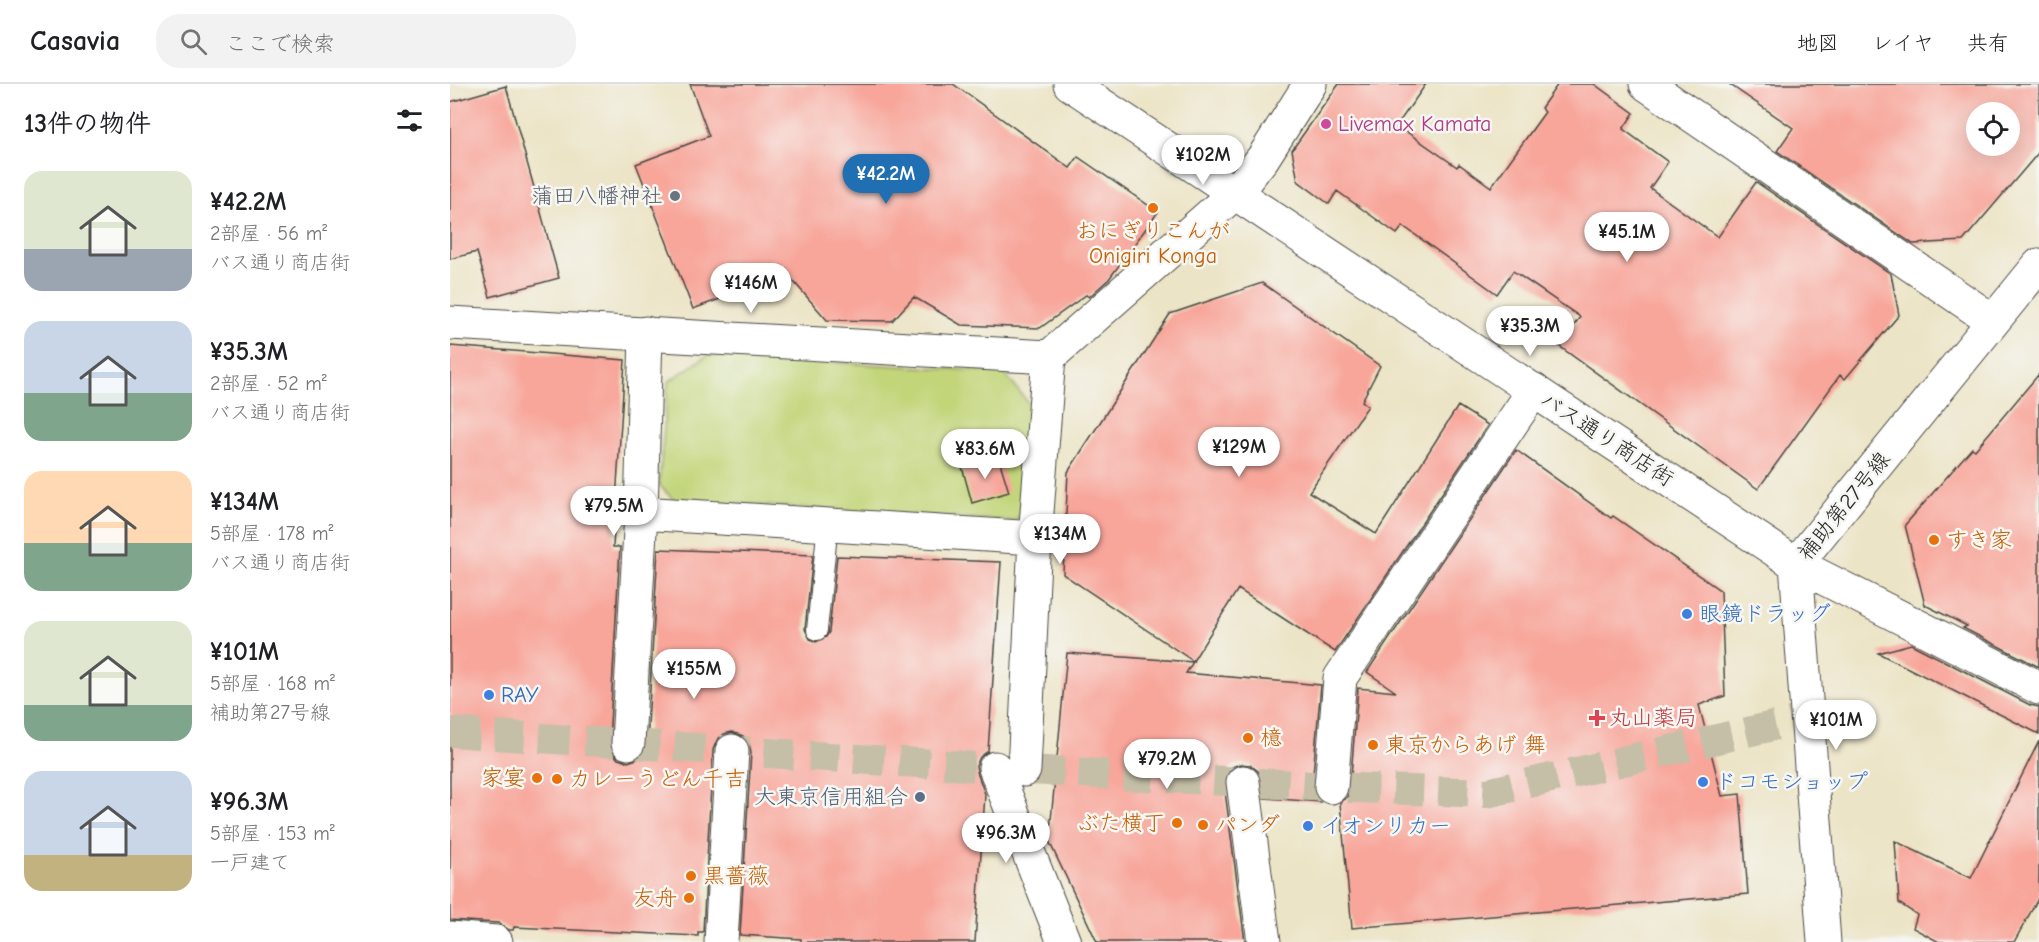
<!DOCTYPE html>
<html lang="ja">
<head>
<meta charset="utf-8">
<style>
  body { margin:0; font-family:"Comic Neue","Klee One",sans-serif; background:#f2f2f2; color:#202124; height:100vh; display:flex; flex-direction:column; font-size:22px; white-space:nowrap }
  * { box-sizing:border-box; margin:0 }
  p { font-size:20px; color:#757577 }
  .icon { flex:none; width:33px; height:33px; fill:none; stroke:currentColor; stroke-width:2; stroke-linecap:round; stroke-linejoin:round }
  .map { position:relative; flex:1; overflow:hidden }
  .drawer { display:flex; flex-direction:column; background:#fff; width:450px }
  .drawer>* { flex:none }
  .tools { position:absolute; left:1516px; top:18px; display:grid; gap:12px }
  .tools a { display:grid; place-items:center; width:54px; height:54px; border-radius:50%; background:#fff; box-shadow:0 6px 24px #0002; font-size:30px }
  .price { position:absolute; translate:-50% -51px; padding:0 14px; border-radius:21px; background:#fff; color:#222; font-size:20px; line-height:39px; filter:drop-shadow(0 2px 3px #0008) }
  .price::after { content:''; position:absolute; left:50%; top:36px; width:18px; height:14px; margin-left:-9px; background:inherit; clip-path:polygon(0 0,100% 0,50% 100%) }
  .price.selected { background:#1f6fb2; color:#fff }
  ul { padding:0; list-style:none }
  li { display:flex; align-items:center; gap:18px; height:150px; padding:0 24px }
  li span { display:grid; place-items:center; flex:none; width:168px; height:120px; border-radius:18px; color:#555 }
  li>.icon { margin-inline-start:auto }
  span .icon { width:72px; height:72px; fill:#fffc; stroke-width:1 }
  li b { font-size:26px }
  h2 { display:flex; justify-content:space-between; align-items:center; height:72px; padding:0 24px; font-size:26px }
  header { display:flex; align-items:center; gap:36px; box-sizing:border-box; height:84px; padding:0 30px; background:#fff; border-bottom:2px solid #e0e0e0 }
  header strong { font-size:28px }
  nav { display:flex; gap:33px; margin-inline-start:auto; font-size:21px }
  .search { width:420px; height:54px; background:#f2f2f2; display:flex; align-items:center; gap:15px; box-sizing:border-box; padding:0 21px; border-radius:24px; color:#757577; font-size:22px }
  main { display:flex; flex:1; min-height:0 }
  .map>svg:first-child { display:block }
</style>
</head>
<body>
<header>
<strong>Casavia</strong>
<div class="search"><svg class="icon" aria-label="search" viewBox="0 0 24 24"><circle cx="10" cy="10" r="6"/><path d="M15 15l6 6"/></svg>ここで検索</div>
<nav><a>地図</a><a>レイヤ</a><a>共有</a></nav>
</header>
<main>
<section class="drawer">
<h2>13件の物件<svg class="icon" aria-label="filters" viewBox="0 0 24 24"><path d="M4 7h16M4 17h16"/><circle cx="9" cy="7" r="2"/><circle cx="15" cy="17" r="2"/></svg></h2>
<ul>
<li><span style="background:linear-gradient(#dfe7d0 65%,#9aa5b1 0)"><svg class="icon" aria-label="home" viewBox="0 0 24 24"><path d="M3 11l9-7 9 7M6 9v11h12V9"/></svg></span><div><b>¥42.2M</b><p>2部屋 · 56 m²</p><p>バス通り商店街</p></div></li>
<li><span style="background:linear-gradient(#c9d6e8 60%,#7fa58c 0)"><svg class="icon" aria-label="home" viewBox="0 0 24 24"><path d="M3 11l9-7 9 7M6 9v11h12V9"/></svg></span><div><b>¥35.3M</b><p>2部屋 · 52 m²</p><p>バス通り商店街</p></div></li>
<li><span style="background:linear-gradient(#ffd9b3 60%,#7fa58c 0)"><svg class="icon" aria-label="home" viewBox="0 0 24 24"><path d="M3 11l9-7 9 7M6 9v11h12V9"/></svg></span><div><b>¥134M</b><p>5部屋 · 178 m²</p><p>バス通り商店街</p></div></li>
<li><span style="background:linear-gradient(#dfe7d0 70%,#7fa58c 0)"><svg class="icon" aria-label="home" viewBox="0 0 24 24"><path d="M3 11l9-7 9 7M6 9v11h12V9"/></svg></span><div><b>¥101M</b><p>5部屋 · 168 m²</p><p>補助第27号線</p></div></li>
<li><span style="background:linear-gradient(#c9d6e8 70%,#c2b280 0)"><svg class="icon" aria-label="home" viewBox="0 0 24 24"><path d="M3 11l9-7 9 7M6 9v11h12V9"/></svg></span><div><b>¥96.3M</b><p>5部屋 · 153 m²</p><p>一戸建て</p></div></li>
</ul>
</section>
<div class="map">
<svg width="1589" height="858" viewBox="0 0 1589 858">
  <rect width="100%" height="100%" fill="#f6f6f2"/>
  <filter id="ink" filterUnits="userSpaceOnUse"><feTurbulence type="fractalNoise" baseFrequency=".0167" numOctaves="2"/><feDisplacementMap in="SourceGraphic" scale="12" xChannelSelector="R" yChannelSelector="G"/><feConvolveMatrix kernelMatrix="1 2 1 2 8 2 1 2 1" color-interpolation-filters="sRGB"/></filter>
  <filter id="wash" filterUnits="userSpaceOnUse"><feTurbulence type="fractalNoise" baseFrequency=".008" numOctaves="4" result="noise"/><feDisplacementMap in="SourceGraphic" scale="24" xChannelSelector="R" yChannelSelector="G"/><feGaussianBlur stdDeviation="1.35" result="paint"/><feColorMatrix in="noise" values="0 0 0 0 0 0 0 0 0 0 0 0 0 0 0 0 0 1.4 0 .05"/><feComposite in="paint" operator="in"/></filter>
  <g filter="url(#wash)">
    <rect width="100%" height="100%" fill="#ece4c6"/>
    <path fill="#c2d579" stroke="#768052" stroke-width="1.5" d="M 258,271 L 553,288 L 580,321 L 573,430 L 564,437 L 224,416 L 209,401 L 218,298 Z"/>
    <g id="blocks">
      <path fill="#f8a59a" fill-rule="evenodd" d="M 240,0 L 503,0 L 620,84 L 628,73 L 708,128 L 659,195 L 639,213 L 636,211 L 590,244 L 511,241 L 464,213 L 442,237 L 377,236 L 337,190 L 243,225 L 186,80 L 259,52 Z
        M 889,0 L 976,0 L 947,41 L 1007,83 L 1009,80 L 1041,103 L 1095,28 L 1091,24 L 1108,0 L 1144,0 L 1184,29 L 1173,45 L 1218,78 L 1200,104 L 1268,153 L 1306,98 L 1441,190 L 1449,231 L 1395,295 L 1390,291 L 1308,405 L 1109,262 L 1130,233 L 1063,187 L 1047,210 L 953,142 L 947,150 L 887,107 L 879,120 L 848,97 L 842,66 Z
        M 1279,0 L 1589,0 L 1589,68 L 1513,157 L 1463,160 L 1327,67 L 1343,44 ZM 1527,28 L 1560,28 L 1560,62 L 1527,62 Z
        M 56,2 L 109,194 L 40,213 L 27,168 L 0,175 L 0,18 Z
        M 812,199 L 930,282 L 912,317 L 918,322 L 859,408 L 926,450 L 1008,322 L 1038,341 L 885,568 L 788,505 L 743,577 L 613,490 L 618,388 L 720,230 Z
        M 0,262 L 175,276 L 163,463 L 170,463 L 159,658 L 162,668 L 168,675 L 178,678 L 187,675 L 194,669 L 197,660 L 208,465 L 363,471 L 355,545 L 360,555 L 366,558 L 376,553 L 379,548 L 387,472 L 551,478 L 538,667 L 530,673 L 526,682 L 528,691 L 535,710 L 525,858 L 351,858 L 351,855 L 290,851 L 301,668 L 299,659 L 293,652 L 282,648 L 274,650 L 267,656 L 263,666 L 253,848 L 248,848 L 248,852 L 64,843 L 63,846 L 59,846 L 48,839 L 0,836 Z
        M 1589,290 L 1589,583 L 1513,544 L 1517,542 L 1475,521 L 1455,441 L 1522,364 L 1525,366 Z
        M 1066,366 L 1161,434 L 1163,432 L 1271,507 L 1275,612 L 1249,621 L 1272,712 L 1290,710 L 1298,810 L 902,844 L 890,719 L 897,713 L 900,705 L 908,604 L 946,608 L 917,588 Z
        M 548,372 L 559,408 L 522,419 L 512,383 Z
        M 1461,560 L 1580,621 L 1589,623 L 1589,650 L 1428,569 Z
        M 617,569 L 743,578 L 736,589 L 871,601 L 862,701 L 864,710 L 870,718 L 814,714 L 812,696 L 808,687 L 800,681 L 790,680 L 782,683 L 776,691 L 774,700 L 795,858 L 647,858 L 599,757 Z
        M 1589,657 L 1589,813 L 1564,858 L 1489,858 L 1463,844 L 1467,831 L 1449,819 L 1445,757 L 1521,794 Z"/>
    </g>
  </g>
  <g filter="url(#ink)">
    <use href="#blocks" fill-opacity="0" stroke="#484742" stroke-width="1.5"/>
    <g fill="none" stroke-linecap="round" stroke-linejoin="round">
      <path stroke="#c5bfa7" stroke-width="30" stroke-dasharray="30 15" stroke-linecap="butt" d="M 0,648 L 545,684 L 881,703 L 1037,709 L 1357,634"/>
      <defs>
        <path id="service" d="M 367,546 L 378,440"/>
        <path id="minor" d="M 1196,0 L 1543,237
          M 0,239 L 599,273
          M 191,429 L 585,454
          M 178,659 L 191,429 L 196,249
          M 545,684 L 614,858
          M 574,686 L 585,454 L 599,273 L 786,108 L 813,74 L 860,0
          M 793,698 L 814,858
          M 881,703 L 890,594 L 1084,306
          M 0,854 L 46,858
          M 271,858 L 282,667"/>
        <path id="tertiary" d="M 620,0 L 1346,480 L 1589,604
          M 1374,858 L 1346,480 L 1589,181"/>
      </defs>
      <use href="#service" stroke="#484742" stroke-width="22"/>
      <use href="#minor" stroke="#484742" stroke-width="35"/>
      <use href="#tertiary" stroke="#484742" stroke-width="35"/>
      <use href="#service" stroke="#fff" stroke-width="20"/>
      <use href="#minor" stroke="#fff" stroke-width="33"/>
      <use href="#tertiary" stroke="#fff" stroke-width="33"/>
    </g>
  </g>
  <circle fill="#d1479c" stroke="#f6f6f2" stroke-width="2" cx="876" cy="40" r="6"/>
  <circle fill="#6b7280" stroke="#f6f6f2" stroke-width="2" cx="225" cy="112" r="6"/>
  <g fill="#e8710a" stroke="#f6f6f2" stroke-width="2">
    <circle cx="703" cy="124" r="6"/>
    <circle cx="1484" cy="456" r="6"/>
    <circle cx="798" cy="654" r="6"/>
    <circle cx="923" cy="661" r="6"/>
    <circle cx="87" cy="694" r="6"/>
    <circle cx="107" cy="695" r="6"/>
    <circle cx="727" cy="739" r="6"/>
    <circle cx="753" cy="741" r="6"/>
    <circle cx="241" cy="792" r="6"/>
    <circle cx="239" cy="814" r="6"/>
  </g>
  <g fill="#3f7fe0" stroke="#f6f6f2" stroke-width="2">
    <circle cx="1237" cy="530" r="6"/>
    <circle cx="39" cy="611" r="6"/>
    <circle cx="1253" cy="698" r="6"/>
    <circle cx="858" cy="742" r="6"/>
  </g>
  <path fill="#e0444e" stroke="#f6f6f2" stroke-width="2" d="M1144 625h6v6h6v6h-6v6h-6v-6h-6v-6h6z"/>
  <circle fill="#5c6f8a" stroke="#f6f6f2" stroke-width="2" cx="470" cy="713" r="6"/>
  <g text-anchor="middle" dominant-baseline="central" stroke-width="5" stroke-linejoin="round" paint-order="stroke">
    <g font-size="22" fill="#b23c85" stroke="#f6f6f2" text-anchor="start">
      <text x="888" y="40">Livemax Kamata</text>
    </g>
    <g font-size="22" fill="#5b616d" stroke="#f6f6f2" text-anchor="end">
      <text x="213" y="112">蒲田八幡神社</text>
    </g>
    <g font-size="22" fill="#c56008" stroke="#f6f6f2" text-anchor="start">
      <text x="703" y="147" text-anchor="middle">おにぎりこんが<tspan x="703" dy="25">Onigiri Konga</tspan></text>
      <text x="1496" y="456">すき家</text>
      <text x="810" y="654">檍</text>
      <text x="935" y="661">東京からあげ 舞</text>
      <text x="75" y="694" text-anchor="end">家宴</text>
      <text x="119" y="695">カレーうどん千吉</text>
      <text x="715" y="739" text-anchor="end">ぶた横丁</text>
      <text x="765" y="741">パンダ</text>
      <text x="253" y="792">黒薔薇</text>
      <text x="227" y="814" text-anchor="end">友舟</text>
    </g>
    <g font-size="22" fill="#2b2b2b" stroke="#f6f6f2">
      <text transform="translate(1157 355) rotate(33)">バス通り商店街</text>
      <text transform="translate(1394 422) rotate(-51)">補助第27号線</text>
    </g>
    <g font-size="22" fill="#366cbe" stroke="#f6f6f2" text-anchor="start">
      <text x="1249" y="530">眼鏡ドラッグ</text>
      <text x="51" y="611">RAY</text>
      <text x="1265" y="698">ドコモショップ</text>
      <text x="870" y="742">イオンリカー</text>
    </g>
    <g font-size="22" fill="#be3a42" stroke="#f6f6f2" text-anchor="start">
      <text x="1159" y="634">丸山薬局</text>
    </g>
    <g font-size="22" fill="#4e5e75" stroke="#f6f6f2" text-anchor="end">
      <text x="458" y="713">大東京信用組合</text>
    </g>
  </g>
</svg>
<div class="tools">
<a><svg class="icon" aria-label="locate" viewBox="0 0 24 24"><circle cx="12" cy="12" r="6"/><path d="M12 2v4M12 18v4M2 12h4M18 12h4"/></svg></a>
</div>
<b class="price" style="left:753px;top:102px">¥102M</b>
<b class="price selected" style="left:436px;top:121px">¥42.2M</b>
<b class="price" style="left:1177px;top:179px">¥45.1M</b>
<b class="price" style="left:301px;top:230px">¥146M</b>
<b class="price" style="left:1080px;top:273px">¥35.3M</b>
<b class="price" style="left:789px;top:394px">¥129M</b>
<b class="price" style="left:535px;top:396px">¥83.6M</b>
<b class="price" style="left:164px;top:453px">¥79.5M</b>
<b class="price" style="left:610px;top:481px">¥134M</b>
<b class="price" style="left:244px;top:616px">¥155M</b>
<b class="price" style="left:1386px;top:667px">¥101M</b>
<b class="price" style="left:717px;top:706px">¥79.2M</b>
<b class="price" style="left:556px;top:780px">¥96.3M</b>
</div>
</main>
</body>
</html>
